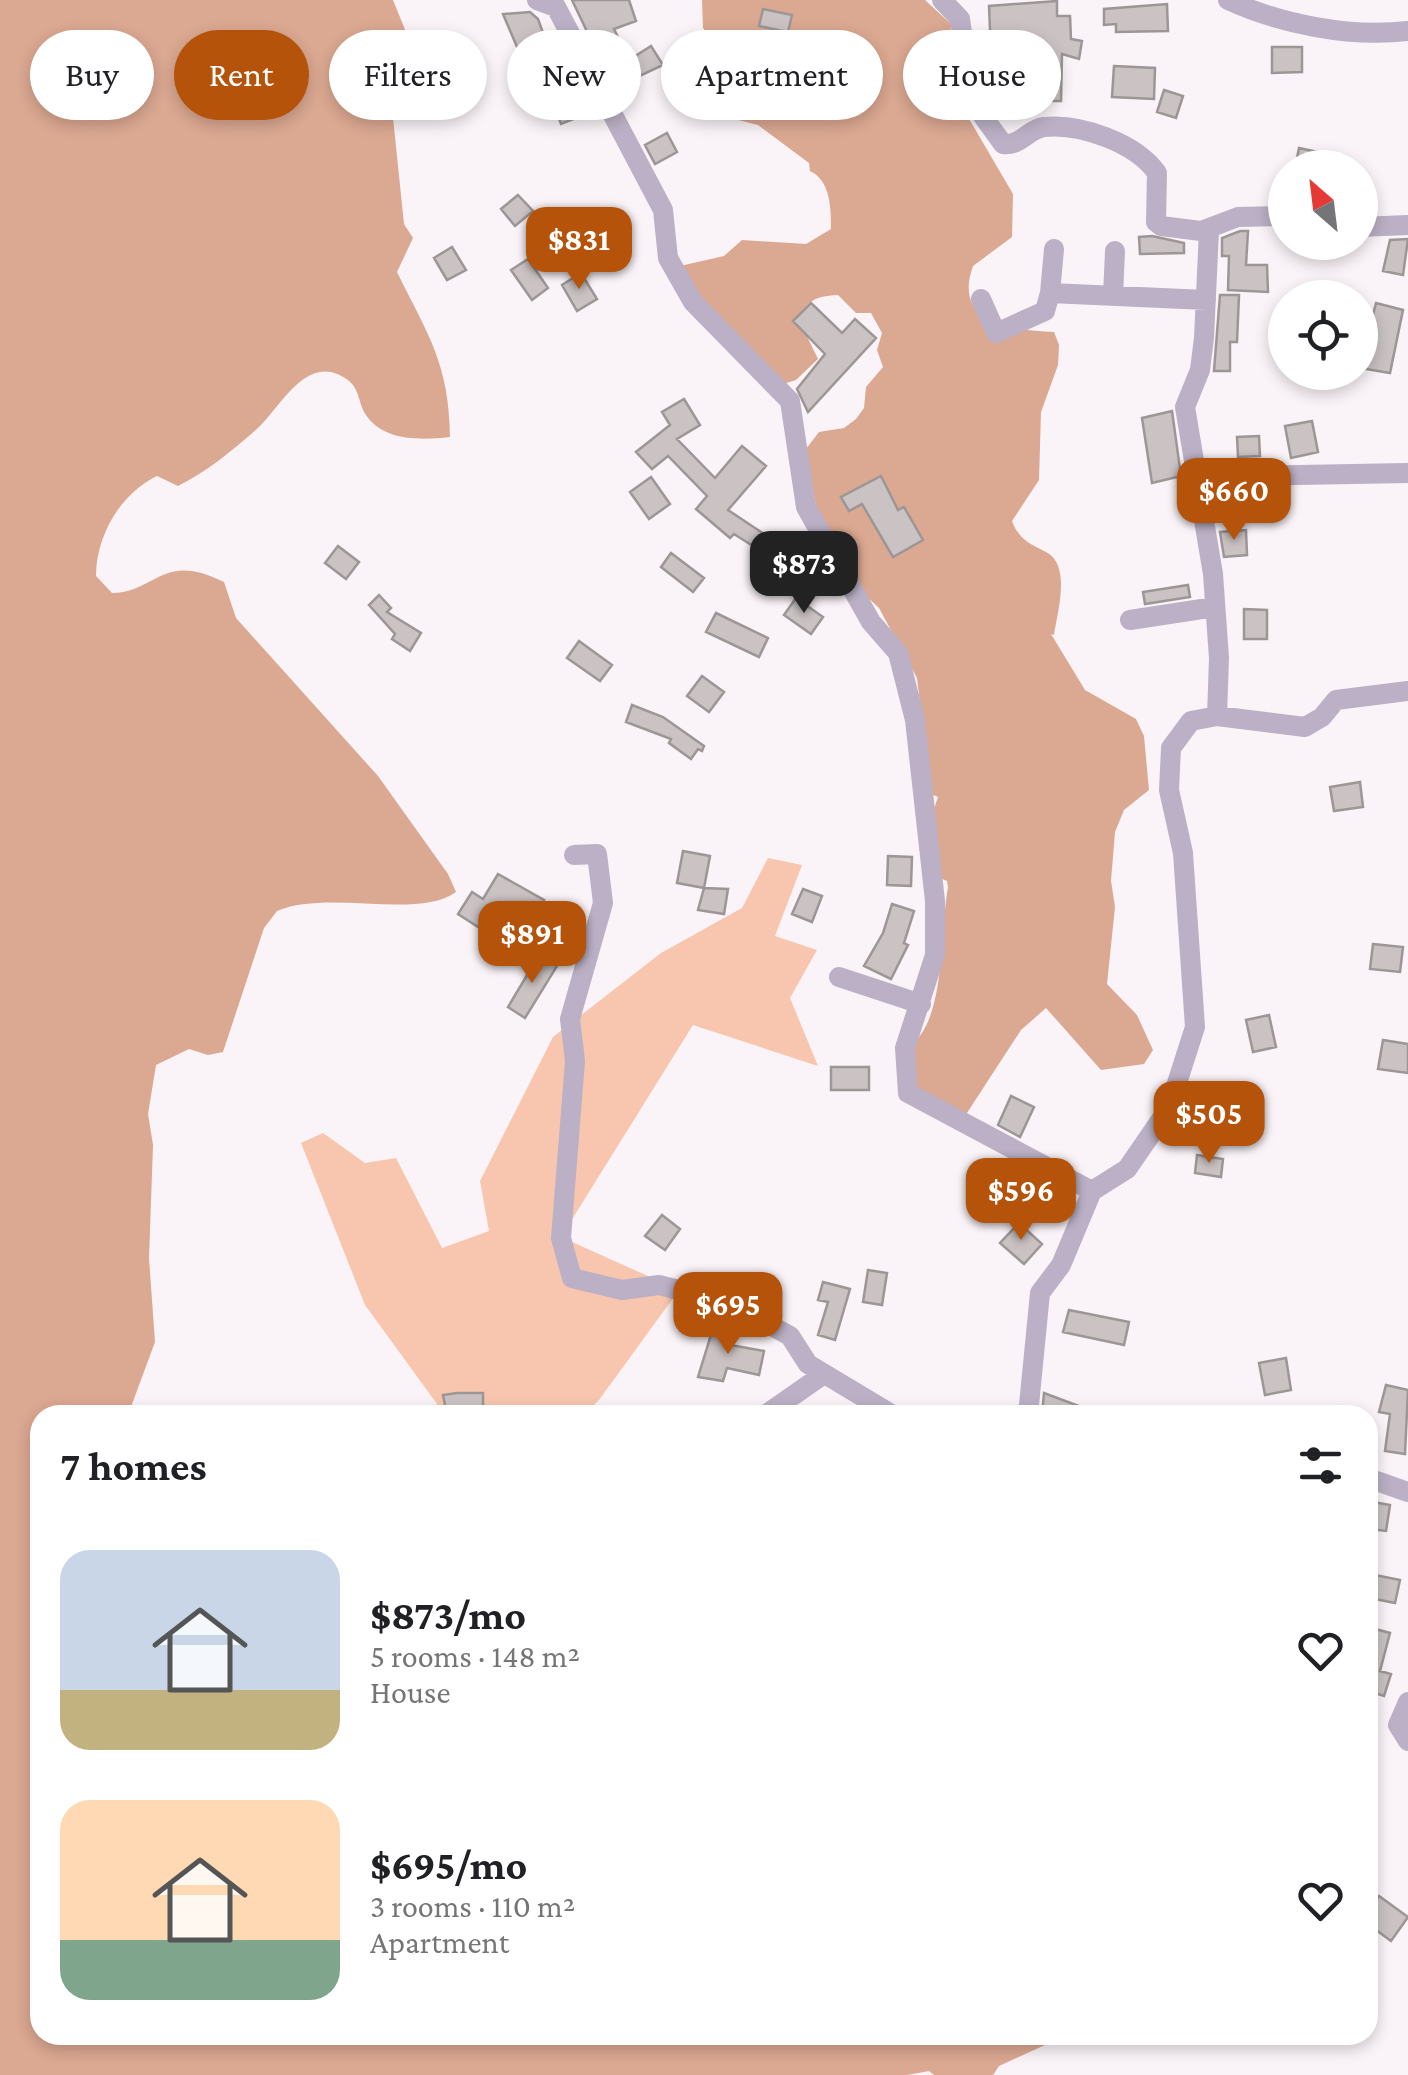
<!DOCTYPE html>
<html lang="en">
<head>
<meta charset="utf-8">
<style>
  body { margin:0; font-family:"Crimson Pro",serif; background:#f2f2f2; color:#202124; height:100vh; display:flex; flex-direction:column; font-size:38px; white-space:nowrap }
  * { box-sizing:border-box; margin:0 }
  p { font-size:32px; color:#757577 }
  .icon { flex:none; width:55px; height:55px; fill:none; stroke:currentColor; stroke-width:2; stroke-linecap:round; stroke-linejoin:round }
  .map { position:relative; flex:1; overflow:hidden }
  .panel { position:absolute; left:30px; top:1405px; width:1348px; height:640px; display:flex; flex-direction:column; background:#fff; border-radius:30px; box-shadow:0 5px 15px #0003 }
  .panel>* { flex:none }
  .top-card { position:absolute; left:30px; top:30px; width:1350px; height:90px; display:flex; gap:20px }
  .needle { width:65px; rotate:332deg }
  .controls { position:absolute; left:1268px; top:150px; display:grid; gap:20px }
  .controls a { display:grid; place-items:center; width:110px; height:110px; border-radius:50%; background:#fff; box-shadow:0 5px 15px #0003; font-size:50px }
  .price { position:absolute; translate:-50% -85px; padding:0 22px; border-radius:20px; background:#b45309; color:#fff; font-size:32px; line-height:65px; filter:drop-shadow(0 2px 5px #0008) }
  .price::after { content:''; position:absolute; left:50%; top:60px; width:30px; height:22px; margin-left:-15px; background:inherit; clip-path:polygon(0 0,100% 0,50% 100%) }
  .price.selected { background:#222; color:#fff }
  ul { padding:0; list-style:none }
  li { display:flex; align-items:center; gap:30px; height:250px; padding:0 30px }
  li span { display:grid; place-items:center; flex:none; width:280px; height:200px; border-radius:30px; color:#555 }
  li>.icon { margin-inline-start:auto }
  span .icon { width:120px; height:120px; fill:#fffc; stroke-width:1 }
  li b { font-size:42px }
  h2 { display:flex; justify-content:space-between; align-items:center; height:120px; padding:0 30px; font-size:42px }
  .tag { padding:0 35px; border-radius:45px; background:#fff; box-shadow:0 5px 15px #0003; font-size:35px; line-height:90px }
  .tag.selected { background:#b45309; color:#fff }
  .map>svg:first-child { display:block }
</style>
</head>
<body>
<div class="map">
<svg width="1408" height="2075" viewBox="0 0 1408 2075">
  <rect width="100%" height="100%" fill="#faf3f7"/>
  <path fill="#f8c6ae" d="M 768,858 L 802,865 L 775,936 L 817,950 L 790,998 L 818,1066 L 693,1025 L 561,1237 L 679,1290 L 599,1400 L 583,1415 L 445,1415 L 365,1305 L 301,1143 L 323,1133 L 365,1163 L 396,1158 L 442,1248 L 489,1231 L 480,1181 L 553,1037 L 661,953 L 742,908 Z"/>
  <path fill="#dba891" d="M 0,0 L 393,0 L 406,32 L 392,108 L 404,224 L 413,238 L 397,272 C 428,335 449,363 450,437 C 423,440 384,442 366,415 C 358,403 360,390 349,381 C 308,349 281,407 258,428 C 233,450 208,471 178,486 L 157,476 C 120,494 96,536 96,576 L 112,593 C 157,592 162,551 224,582 L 236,618 L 378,776 L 448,874 L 456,892 C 417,920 328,889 277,911 L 264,928 L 223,1052 L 208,1055 L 189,1049 L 156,1065 L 148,1114 L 153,1145 L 149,1258 L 155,1342 L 128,1415 L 40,1415 L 40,2035 L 1067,2035 L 999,2066 L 993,2075 L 934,2075 L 929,2071 L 907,2075 L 0,2075 Z
    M 702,0 L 925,0 L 951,24 L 953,66 L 968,117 L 1013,194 L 1012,237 L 973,266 C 952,324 1012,330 1054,332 L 1059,345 L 1058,365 L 1041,412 L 1039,480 L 1012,521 C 1019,540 1030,544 1046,552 C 1072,565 1057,613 1054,635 L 1051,634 L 1085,690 L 1136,719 L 1144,736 L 1149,790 L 1124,810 L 1115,832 L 1111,881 L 1115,907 L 1107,984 L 1137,1015 L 1153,1050 L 1144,1064 L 1101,1070 L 1046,1008 L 1021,1030 L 965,1116 L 916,1088 L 912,1044 C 946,1017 940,930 948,887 L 947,881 L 940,878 L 933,812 L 938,797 L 931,794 L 917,678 L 879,608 L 862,592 L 851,566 L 820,530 L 806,449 L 819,432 L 844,428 L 856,419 L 864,408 L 866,387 L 883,367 L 877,350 L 882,333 L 871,313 L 856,313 L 838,295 C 817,296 804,300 800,322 L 818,359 L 796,380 L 783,384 L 696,295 L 680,266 L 724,256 L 742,240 L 806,244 L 831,229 C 831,209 831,181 810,171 L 809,163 L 758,125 L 726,117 L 724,94 L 707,77 L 723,54 L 703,28 Z"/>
  <path fill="#cbc3c3" stroke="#9d9696" stroke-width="2.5" d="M 572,0 L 629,0 L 636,21 L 614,29 L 629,60 L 651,46 L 663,65 L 614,88 Z
    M 1057,1 L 1057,16 L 1070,16 L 1071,39 L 1082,41 L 1079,59 L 1062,54 L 1061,101 L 1046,101 L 1046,76 L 992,77 L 989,6 Z
    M 1167,4 L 1168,31 L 1116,32 L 1116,24 L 1104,25 L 1104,9 Z
    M 763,9 L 792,15 L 788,32 L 759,26 Z
    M 530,12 L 538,19 L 550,52 L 523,61 L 503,14 Z
    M 1272,47 L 1302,47 L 1302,72 L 1272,73 Z
    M 1114,66 L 1155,68 L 1154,99 L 1112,97 Z
    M 582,86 L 589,100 L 584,102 L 589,113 L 561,124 L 551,98 Z
    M 1164,90 L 1183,96 L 1176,118 L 1157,112 Z
    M 667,133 L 677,152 L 655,164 L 645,145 Z
    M 1299,148 L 1332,155 L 1329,168 L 1295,168 Z
    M 518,195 L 533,211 L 515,226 L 501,209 Z
    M 1240,231 L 1248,231 L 1246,265 L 1267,265 L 1268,292 L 1228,290 L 1229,256 L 1222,256 L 1222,238 Z
    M 1152,236 L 1184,243 L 1184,253 L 1140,254 L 1139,237 Z
    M 1408,239 L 1403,275 L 1383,271 L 1390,240 Z
    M 452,247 L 466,270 L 447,280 L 434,258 Z
    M 528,259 L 548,288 L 532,300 L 511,270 Z
    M 581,273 L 597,299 L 577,311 L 562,285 Z
    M 1220,295 L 1239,295 L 1237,342 L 1230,342 L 1230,371 L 1214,371 Z
    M 811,303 L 842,333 L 855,319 L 876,338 L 808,412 L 797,389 L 825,354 L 793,321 Z
    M 1376,303 L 1403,310 L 1390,373 L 1360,368 L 1360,345 L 1365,346 Z
    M 684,399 L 700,425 L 677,439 L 715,478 L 742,446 L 766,466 L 728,510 L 773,540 L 764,553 L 734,534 L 730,538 L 696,509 L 707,496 L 668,456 L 652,469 L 636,452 L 670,425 L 662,412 Z
    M 1172,411 L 1181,476 L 1152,483 L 1142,418 Z
    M 1312,421 L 1318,452 L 1291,458 L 1285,426 Z
    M 1259,436 L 1260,456 L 1238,457 L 1237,437 Z
    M 881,476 L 898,510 L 904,507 L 923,540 L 893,557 L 862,504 L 849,511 L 841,497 Z
    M 651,477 L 670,504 L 649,519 L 630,492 Z
    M 1246,530 L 1247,555 L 1224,557 L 1220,532 Z
    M 338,546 L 359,562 L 346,579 L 325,563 Z
    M 671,553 L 704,578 L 693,592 L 661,567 Z
    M 1188,585 L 1190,597 L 1145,604 L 1143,592 Z
    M 379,595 L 391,608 L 387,612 L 421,633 L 410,651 L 392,639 L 395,634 L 369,605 Z
    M 796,598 L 823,617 L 811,634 L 784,615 Z
    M 1244,609 L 1267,610 L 1267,639 L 1244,639 Z
    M 716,613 L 768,638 L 759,657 L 706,632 Z
    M 579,641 L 612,665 L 600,681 L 567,658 Z
    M 702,676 L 724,692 L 709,712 L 687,696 Z
    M 632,705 L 663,717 L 704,746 L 702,751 L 698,749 L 691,759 L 669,743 L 671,739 L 626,722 Z
    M 1360,782 L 1363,807 L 1334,811 L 1330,787 Z
    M 683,851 L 710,856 L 704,888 L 677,883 Z
    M 888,856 L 912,857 L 911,886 L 887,885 Z
    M 498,874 L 544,900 L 530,923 L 505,909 L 489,934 L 458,914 L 472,892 L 483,899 Z
    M 704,888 L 728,889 L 724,914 L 698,910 Z
    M 803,889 L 822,896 L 812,922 L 792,914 Z
    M 892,904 L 914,911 L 904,943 L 908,945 L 891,979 L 864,966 L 883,933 Z
    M 1373,944 L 1403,947 L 1400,972 L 1370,969 Z
    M 539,955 L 557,966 L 525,1018 L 508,1007 Z
    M 1269,1015 L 1276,1047 L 1253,1052 L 1246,1020 Z
    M 1383,1040 L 1408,1044 L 1408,1073 L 1378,1069 Z
    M 831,1067 L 869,1067 L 869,1090 L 831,1090 Z
    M 1011,1096 L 1034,1107 L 1020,1137 L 998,1125 Z
    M 1197,1155 L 1223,1159 L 1221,1177 L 1195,1173 Z
    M 662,1215 L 680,1229 L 665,1250 L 645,1236 Z
    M 1019,1223 L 1042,1244 L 1024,1264 L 1000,1243 Z
    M 868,1270 L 887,1273 L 882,1305 L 863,1302 Z
    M 823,1282 L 850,1289 L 835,1340 L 818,1335 L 828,1302 L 818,1300 Z
    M 1069,1310 L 1129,1322 L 1124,1345 L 1063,1332 Z
    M 714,1325 L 729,1329 L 725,1344 L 764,1351 L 759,1375 L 727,1368 L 723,1381 L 698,1377 Z
    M 1286,1358 L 1291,1390 L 1265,1395 L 1259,1363 Z
    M 1386,1385 L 1408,1390 L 1405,1454 L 1385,1451 L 1390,1414 L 1379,1412 Z
    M 457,1393 L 483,1393 L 483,1409 L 447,1415 L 443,1395 Z
    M 1044,1393 L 1100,1414 L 1099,1415 L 1042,1415 Z
    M 1368,1501 L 1390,1505 L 1386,1531 L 1368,1529 Z
    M 1375,1575 L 1400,1580 L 1395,1603 L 1370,1598 Z
    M 1368,1627 L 1390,1633 L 1380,1671 L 1391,1674 L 1384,1696 L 1375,1693 L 1373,1701 L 1368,1700 Z
    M 1379,1896 L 1408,1917 L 1391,1941 L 1368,1924 L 1368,1912 Z"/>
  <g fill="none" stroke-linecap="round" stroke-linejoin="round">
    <path stroke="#bbb0c5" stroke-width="20" d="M 537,0 L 556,7 L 663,210 L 668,258 L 693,302 L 790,401 L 806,507 L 871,622 L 898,653 L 915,720 L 935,901 L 935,955 L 905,1048 L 908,1093 L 1092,1191
      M 942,0 L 960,19 L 972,101 L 1003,144 C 1021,146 1028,129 1044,127 C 1080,123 1136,143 1157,173 L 1156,222 L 1161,226 L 1201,231 L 1238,217 L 1285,216
      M 1228,0 C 1280,24 1350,38 1408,31
      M 1360,227 L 1408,225
      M 1054,249 L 1050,293 L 1206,300
      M 1113,296 L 1115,251
      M 981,299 L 996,333 L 1045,311 L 1050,293
      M 1194,477 L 1408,473
      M 1130,620 L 1215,607
      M 1217,716 L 1305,727 L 1322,717 L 1336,700 L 1408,691
      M 574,855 L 597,854 L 603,903 L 570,1019 L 575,1061 L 561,1238 L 572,1278 L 622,1290 L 659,1285 L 679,1290 L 702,1307 L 759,1319 L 790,1336 L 808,1364 L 893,1415
      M 839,977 L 921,1004
      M 765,1415 L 824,1374
      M 1028,1415 L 1040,1293 L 1061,1265 L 1092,1191 L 1127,1169 L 1169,1108 L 1195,1027 L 1183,853 L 1169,790 L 1171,748 L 1191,721 L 1217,716 L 1219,658 L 1213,574 L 1185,407 L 1200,370 L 1204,338 L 1209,230
      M 1368,1478 L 1408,1492
      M 1408,1702 L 1398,1725 L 1408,1741"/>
  </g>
</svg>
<div class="controls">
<a><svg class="needle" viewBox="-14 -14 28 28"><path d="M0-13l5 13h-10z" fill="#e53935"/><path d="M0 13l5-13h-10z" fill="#757577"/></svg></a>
<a><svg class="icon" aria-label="locate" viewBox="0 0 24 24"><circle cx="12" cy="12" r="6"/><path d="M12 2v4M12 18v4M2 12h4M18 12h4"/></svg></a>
</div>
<b class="price" style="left:579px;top:292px">$831</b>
<b class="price" style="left:1234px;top:543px">$660</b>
<b class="price selected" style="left:804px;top:616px">$873</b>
<b class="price" style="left:532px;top:986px">$891</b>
<b class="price" style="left:1209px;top:1166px">$505</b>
<b class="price" style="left:1021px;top:1243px">$596</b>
<b class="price" style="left:728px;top:1357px">$695</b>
<div class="top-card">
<a class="tag">Buy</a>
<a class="tag selected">Rent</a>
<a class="tag">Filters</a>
<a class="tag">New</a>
<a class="tag">Apartment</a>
<a class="tag">House</a>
</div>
<section class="panel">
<h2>7 homes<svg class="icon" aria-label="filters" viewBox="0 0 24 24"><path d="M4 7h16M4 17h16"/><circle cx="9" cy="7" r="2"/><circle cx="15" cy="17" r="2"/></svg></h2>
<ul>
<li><span style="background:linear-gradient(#c9d6e8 70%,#c2b280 0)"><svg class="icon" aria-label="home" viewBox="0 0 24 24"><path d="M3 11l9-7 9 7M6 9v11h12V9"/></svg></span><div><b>$873/mo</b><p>5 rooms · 148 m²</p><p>House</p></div><svg class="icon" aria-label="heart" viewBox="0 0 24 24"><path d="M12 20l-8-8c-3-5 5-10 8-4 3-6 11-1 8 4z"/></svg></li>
<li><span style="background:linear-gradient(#ffd9b3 70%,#7fa58c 0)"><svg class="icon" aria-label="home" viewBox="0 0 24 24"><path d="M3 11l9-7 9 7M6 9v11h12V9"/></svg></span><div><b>$695/mo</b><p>3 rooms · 110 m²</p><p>Apartment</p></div><svg class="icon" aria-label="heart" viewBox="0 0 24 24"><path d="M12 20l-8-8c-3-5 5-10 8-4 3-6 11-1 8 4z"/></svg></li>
</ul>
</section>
</div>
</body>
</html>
